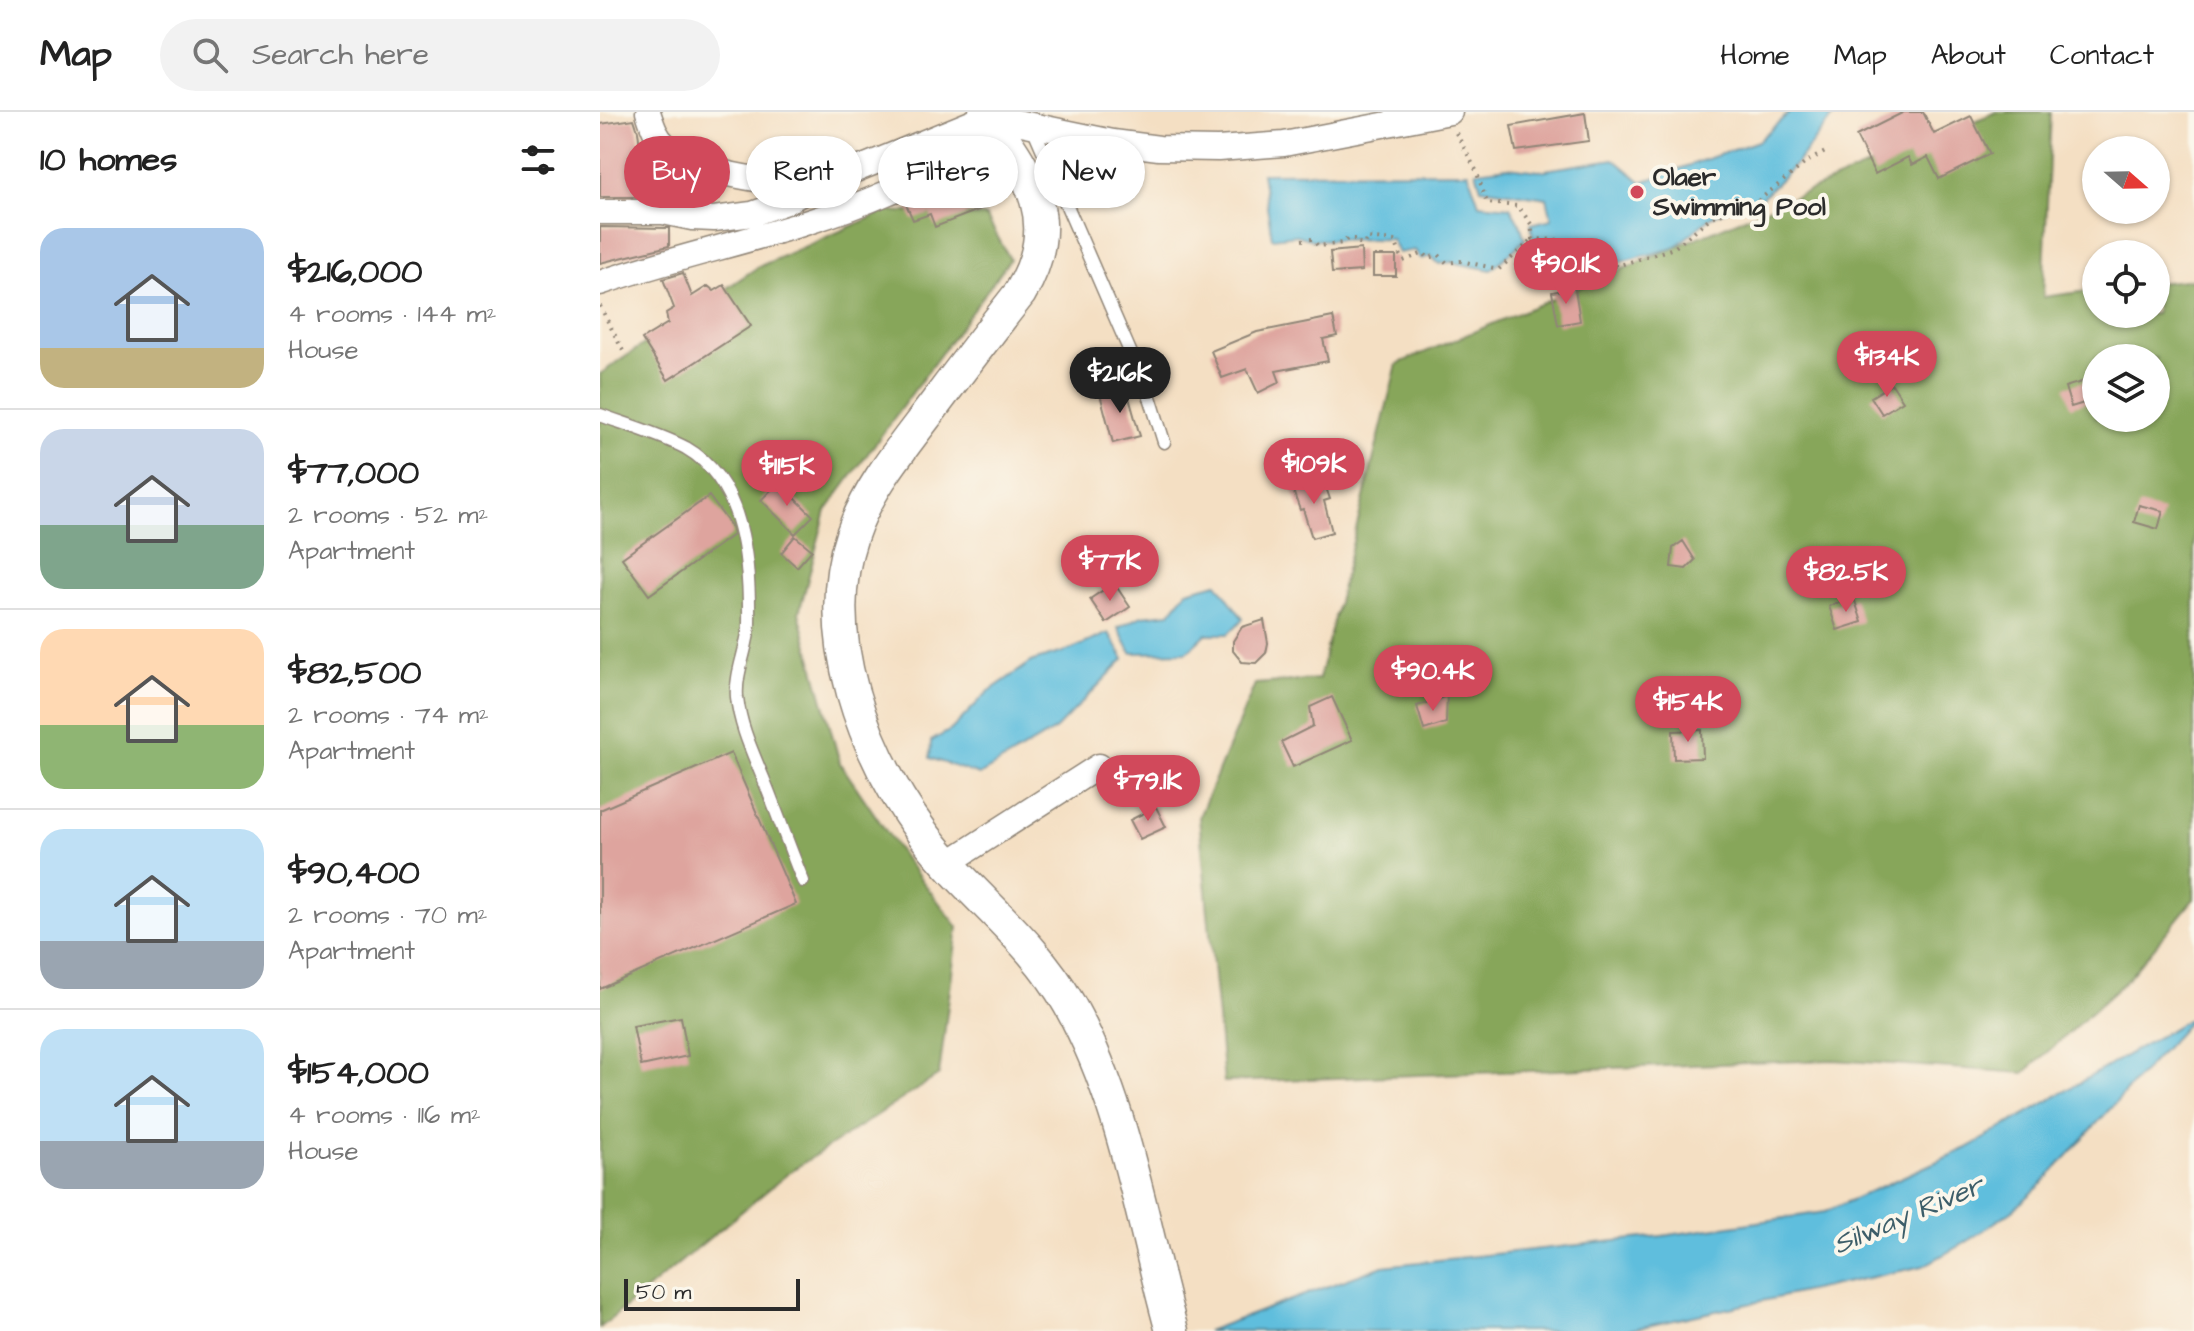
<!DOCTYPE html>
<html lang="en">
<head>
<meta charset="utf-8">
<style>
  body { margin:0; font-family:"Architects Daughter",sans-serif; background:#f2f2f2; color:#222; height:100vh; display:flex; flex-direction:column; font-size:30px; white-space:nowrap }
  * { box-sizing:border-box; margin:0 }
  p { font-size:26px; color:#767676 }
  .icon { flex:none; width:44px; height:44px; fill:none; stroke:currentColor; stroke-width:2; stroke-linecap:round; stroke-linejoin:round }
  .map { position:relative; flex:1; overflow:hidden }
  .side { display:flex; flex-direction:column; background:#fff; width:600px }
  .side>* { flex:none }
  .top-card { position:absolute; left:24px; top:24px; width:760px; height:72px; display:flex; gap:16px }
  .needle { width:52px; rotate:110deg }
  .controls { position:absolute; left:1482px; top:24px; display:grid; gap:16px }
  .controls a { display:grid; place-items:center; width:88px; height:88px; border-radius:50%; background:#fff; box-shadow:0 2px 6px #0004; font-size:40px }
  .scale { position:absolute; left:24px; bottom:20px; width:176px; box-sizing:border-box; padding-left:8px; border:4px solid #2b2b2b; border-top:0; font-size:22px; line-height:28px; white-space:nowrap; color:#2b2b2b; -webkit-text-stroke:6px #fbf7ec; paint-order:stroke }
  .price { position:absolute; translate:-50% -68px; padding:0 18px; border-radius:28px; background:#d1495b; color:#fff; font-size:26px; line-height:52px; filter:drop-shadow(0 2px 4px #0008) }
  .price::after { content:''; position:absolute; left:50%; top:48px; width:24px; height:18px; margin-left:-12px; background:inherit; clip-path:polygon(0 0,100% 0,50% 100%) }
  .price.selected { background:#222; color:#fff }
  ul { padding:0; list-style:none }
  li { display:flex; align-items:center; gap:24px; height:200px; padding:0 40px }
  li+li { border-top:2px solid #e0e0e0 }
  li span { display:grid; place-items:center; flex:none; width:224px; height:160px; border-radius:24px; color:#555 }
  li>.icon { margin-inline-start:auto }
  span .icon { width:96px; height:96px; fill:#fffc; stroke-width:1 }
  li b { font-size:34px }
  h2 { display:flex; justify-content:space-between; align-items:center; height:96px; padding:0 40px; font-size:34px }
  .chip { padding:0 28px; border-radius:36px; background:#fff; box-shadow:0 2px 6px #0004; font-size:28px; line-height:72px }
  .chip.selected { background:#d1495b; color:#fff }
  header { display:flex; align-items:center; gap:48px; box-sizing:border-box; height:112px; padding:0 40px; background:#fff; border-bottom:2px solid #e0e0e0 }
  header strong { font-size:38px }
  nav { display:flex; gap:44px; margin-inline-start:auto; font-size:28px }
  .search { width:560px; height:72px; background:#f2f2f2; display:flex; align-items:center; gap:20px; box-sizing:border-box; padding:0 28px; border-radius:44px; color:#767676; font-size:30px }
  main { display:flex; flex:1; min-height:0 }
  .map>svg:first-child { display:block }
</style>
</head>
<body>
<header>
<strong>Map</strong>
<div class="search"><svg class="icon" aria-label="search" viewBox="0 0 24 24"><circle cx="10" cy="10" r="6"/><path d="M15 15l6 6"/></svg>Search here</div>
<nav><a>Home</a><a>Map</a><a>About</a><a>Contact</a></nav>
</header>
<main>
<section class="side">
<h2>10 homes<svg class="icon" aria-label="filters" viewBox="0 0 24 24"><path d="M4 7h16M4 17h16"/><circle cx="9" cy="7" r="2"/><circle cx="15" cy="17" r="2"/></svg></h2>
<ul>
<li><span style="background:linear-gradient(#a9c7e8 75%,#c2b280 0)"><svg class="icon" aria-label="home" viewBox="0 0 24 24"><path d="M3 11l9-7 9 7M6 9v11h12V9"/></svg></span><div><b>$216,000</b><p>4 rooms · 144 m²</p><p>House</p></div></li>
<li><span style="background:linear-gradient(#c9d6e8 60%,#7fa58c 0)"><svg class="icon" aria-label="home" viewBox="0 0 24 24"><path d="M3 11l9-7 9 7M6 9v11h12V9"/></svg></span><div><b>$77,000</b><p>2 rooms · 52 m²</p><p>Apartment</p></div></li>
<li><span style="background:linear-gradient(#ffd9b3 60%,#8fb573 0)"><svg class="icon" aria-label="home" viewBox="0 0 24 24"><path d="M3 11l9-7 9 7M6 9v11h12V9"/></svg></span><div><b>$82,500</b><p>2 rooms · 74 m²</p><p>Apartment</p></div></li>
<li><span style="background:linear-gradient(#bfe0f5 70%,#9aa5b1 0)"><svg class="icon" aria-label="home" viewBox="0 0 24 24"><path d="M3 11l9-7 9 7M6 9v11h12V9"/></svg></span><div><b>$90,400</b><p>2 rooms · 70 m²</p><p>Apartment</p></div></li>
<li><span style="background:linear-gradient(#bfe0f5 70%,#9aa5b1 0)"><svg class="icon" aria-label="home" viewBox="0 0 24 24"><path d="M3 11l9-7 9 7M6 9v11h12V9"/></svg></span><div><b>$154,000</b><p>4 rooms · 116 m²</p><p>House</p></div></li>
</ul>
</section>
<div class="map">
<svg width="1594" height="1219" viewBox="0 0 1594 1219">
  <rect width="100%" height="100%" fill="#fbf7ec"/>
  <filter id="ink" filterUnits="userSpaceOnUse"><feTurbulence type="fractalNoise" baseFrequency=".0125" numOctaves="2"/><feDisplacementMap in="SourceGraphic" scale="16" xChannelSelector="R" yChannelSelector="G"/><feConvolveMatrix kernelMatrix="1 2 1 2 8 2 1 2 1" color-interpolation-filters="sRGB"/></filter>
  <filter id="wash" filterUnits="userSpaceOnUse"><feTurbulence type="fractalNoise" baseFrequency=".006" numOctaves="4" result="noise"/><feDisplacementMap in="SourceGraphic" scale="32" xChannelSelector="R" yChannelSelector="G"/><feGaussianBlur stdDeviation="1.8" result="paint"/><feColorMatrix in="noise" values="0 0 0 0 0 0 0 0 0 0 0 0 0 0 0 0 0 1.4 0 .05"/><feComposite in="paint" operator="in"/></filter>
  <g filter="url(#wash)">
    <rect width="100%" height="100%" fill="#f4dfc3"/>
    <path fill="#87a65a" stroke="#596842" stroke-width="2" fill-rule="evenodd" d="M 1396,0 L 1451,0 L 1443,185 L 1496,178 L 1496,202 L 1556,202 L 1556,171 L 1594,167 L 1594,787 L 1527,868 L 1424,961 L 1233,948 L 624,970 L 599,705 L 655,572 L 719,567 L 797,252 ZM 1496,246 L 1556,246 L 1556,306 L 1496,306 Z
      M 286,99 L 386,104 L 410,147 L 226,399 L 199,501 L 240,651 L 305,747 L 358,815 L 339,963 L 191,1059 L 0,1216 L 0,262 L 158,155 Z"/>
    <path fill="#5fbedd" stroke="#457484" stroke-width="2" d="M 1190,0 L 1239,0 L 1232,5 L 1195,53 L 1159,88 L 1158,84 L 1111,105 L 1074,136 L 1008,153 L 963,128 L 933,127 L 931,112 L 952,107 L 947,86 L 881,76 L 876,59 L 908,55 L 939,59 L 1014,47 L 1042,70 L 1158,29 Z
      M 868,60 L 879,92 L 910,95 L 920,112 L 925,128 L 891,158 L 851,150 L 839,152 L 831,144 L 820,147 L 815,138 L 798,141 L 791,127 L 712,128 L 697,123 L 672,126 L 662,61 Z
      M 617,471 L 643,507 L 628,522 L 606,522 L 587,540 L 531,541 L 518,516 L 542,504 L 570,501 L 587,479 Z
      M 509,521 L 524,547 L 456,617 L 379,663 L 330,646 L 331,629 L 351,618 L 388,580 L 433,549 L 470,538 Z
      M 1594,904 L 1442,1072 L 1413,1098 L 1366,1130 L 1323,1154 L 1024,1219 L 607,1219 L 783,1154 L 1062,1124 L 1225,1100 L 1371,1034 Z"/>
    <g id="blocks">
      <path fill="#dea49e" d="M 1304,0 L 1323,0 L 1334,22 L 1371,4 L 1390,42 L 1339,67 L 1328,45 L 1312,53 L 1308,45 L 1275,62 L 1256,24 Z
        M 985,1 L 989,29 L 916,39 L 911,14 Z
        M 34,7 L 38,19 L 46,85 L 0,85 L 0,12 Z
        M 373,53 L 380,71 L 403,62 L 410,80 L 386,88 L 389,94 L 335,115 L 330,102 L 313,108 L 305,90 L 335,77 L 353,61 Z
        M 0,115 L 69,116 L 69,134 L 0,151 Z
        M 761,137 L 762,159 L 732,161 L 730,140 Z
        M 773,144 L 796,144 L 796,164 L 773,164 Z
        M 83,161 L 92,184 L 108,174 L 114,179 L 124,173 L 151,214 L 68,268 L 42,227 L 68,211 L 66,201 L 74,196 L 63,167 Z
        M 975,176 L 980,209 L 958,213 L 952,180 Z
        M 733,205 L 737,224 L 723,227 L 728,249 L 676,259 L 680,270 L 658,281 L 647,257 L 622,266 L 611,239 L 657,220 Z
        M 1488,268 L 1494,288 L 1471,295 L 1465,275 Z
        M 1292,272 L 1303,289 L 1282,302 L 1271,285 Z
        M 526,275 L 540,324 L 513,331 L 500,282 Z
        M 722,364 L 730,387 L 724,389 L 732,420 L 712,426 L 703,397 L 700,398 L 692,376 Z
        M 179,370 L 213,404 L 195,422 L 161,388 Z
        M 109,384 L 131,414 L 133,423 L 49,483 L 22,446 Z
        M 1539,393 L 1563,399 L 1558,417 L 1534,410 Z
        M 195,424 L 212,438 L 197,455 L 181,441 Z
        M 1083,429 L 1095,448 L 1086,457 L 1071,455 L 1073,436 Z
        M 514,471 L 530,495 L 506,511 L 490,487 Z
        M 1254,486 L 1262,510 L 1237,518 L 1229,494 Z
        M 664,508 L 668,531 L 666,541 L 656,551 L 642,550 L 633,539 L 633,529 L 642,515 Z
        M 847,584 L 846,611 L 824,618 L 817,594 Z
        M 732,585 L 752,628 L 693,655 L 681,630 L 713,614 L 710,595 Z
        M 1102,618 L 1103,646 L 1074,647 L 1073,619 Z
        M 131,641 L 196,792 L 0,877 L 0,698 Z
        M 556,695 L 566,715 L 540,727 L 530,708 Z
        M 81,905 L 88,944 L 41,954 L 33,914 Z"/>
    </g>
  </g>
  <g filter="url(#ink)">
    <use href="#blocks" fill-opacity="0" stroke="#908577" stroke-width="2"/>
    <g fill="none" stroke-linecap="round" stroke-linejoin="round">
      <defs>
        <path id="lane" d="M 432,13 L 551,288 L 564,330
          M 0,303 C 28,313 59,322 86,336 C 145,370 150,452 149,512 C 148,536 135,560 137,585 C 140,614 152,639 163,666 C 177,700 189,735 203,769"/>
        <path id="street" d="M 48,0 C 52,12 55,24 65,33 C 97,64 171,69 214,75
          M 63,32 L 60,72 L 63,100
          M 0,100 L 63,100 L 92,106 L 114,107 L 152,102 L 184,91 L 214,75 L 388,4 L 513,30 L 559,36 L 618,37 L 684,32 L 850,0
          M 0,171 C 95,138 196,121 289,80 C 305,74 326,68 338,55 C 347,47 350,33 349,22
          M 348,751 L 499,654"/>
        <path id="secondary" d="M 385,0 C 429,62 464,107 420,181 C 390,219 361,257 332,296 C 302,336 268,376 252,423 C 218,523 264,642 324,723 C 369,783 432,826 469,892 C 526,994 541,1109 572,1219"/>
      </defs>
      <use href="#lane" stroke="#908577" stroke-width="15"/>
      <use href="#street" stroke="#908577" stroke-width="27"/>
      <use href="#secondary" stroke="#908577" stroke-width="35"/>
      <path stroke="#908577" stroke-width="4" stroke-dasharray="2 6" stroke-linecap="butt" d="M 856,21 L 876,58 L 887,91 L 918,94 L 931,112 L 933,127 L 963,128 L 974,135 L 974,141 L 980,143 L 984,140 L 1008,153 L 1017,154 L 1074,136 L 1111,105 L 1159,88 L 1208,49 L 1229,38
        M 702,128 L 712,127 L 718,134 L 743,131 L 747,127 L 756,127 L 758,131 L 765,132 L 766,126 L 795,129 L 803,149 L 824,141 L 828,146 L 839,143 L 847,151 L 860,149 L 899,157 L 933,127
        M 0,194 L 23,239"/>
      <use href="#lane" stroke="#fff" stroke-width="12"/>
      <use href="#street" stroke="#fff" stroke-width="24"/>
      <use href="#secondary" stroke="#fff" stroke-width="32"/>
    </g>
  </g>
  <circle fill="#d1495b" stroke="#fbf7ec" stroke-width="3" cx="1037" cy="80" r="8"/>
  <g text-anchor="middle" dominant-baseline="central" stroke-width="8" stroke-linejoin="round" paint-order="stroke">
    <g font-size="26" font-weight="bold" fill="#2b2b2b" stroke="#fbf7ec" text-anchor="start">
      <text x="1053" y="65">Olaer<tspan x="1053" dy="30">Swimming Pool</tspan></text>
    </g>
    <g font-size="28" font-style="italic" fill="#3d5e69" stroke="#fbf7ec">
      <text transform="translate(1308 1103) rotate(-23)">Silway River</text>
    </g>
  </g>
</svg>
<div class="controls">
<a><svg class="needle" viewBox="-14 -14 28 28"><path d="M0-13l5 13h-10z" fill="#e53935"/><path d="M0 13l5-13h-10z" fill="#767676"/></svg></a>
<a><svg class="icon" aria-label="locate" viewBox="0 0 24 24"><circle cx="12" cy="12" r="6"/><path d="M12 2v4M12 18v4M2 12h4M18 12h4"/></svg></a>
<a><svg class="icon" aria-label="layers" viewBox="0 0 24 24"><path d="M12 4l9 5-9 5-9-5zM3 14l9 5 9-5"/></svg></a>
</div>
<div class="scale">50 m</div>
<b class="price" style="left:966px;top:194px">$90.1K</b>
<b class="price" style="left:1287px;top:287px">$134K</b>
<b class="price selected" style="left:520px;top:303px">$216K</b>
<b class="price" style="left:714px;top:394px">$109K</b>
<b class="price" style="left:187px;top:396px">$115K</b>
<b class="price" style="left:510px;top:491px">$77K</b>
<b class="price" style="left:1246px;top:502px">$82.5K</b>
<b class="price" style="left:833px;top:601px">$90.4K</b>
<b class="price" style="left:1088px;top:632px">$154K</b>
<b class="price" style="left:548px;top:711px">$79.1K</b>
<div class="top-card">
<a class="chip selected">Buy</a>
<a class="chip">Rent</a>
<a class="chip">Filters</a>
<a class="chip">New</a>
</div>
</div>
</main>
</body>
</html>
